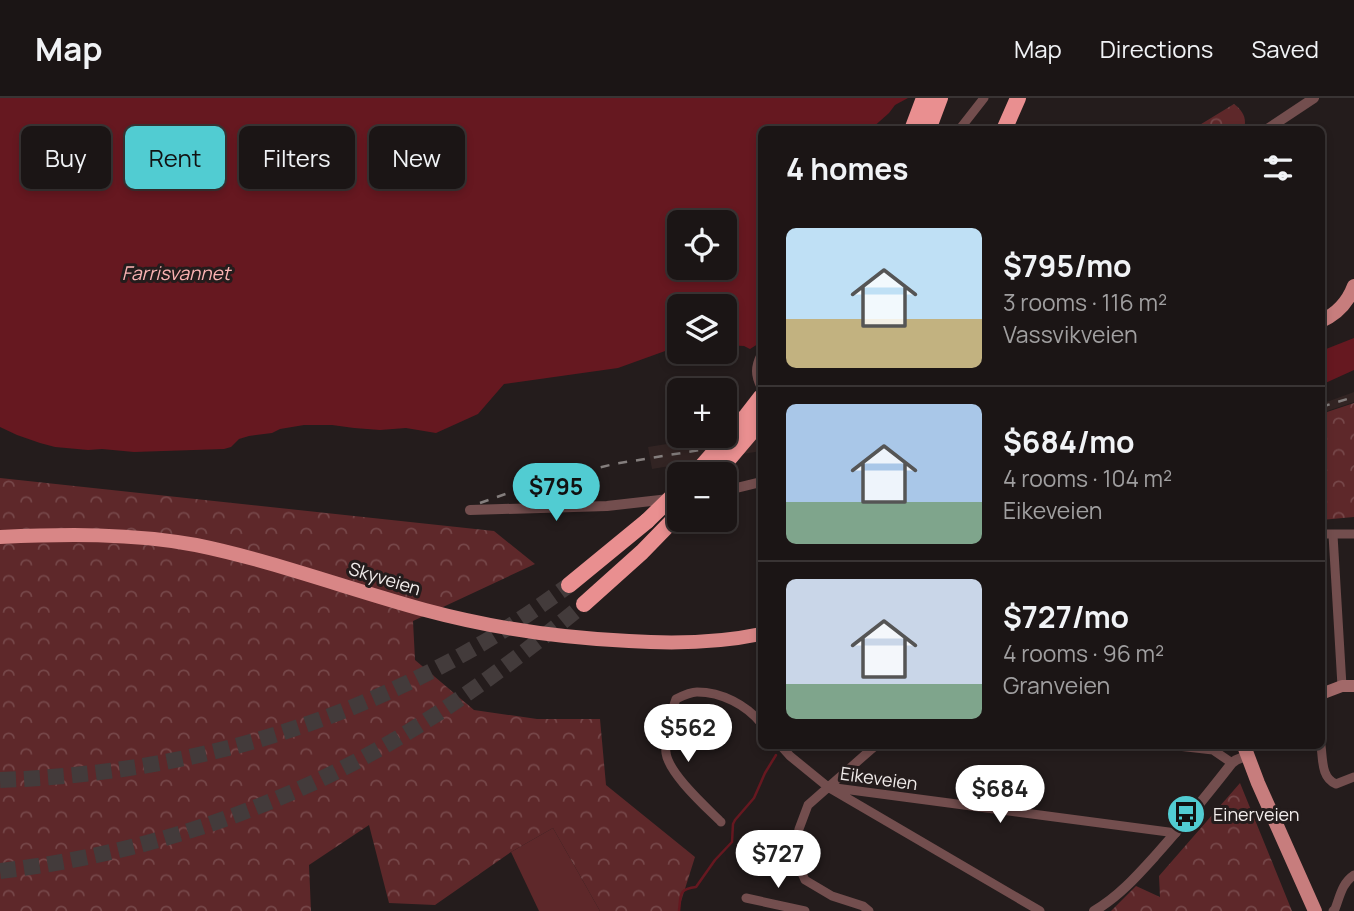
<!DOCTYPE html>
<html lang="en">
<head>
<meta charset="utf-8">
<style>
  body { margin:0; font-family:Manrope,sans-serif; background:#241e1e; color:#f1f3f6; height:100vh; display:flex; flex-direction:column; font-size:26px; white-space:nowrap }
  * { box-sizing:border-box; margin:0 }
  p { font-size:23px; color:#a09fa0 }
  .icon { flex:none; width:38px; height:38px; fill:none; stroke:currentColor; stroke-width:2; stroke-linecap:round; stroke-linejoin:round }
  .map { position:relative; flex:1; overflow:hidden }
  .panel { position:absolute; left:758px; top:28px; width:567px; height:623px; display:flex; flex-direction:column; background:#1b1515; border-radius:10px; box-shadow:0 4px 10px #0003,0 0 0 2px #393434 }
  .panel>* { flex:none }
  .banner { position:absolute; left:21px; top:28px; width:632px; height:63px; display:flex; gap:14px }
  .fabs { position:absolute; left:667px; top:112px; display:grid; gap:14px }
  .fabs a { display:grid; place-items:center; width:70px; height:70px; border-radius:10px; background:#1b1515; box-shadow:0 4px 10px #0003,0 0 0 2px #393434; font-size:35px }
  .price { position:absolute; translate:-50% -60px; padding:0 16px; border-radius:24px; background:#fff; color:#222; font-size:23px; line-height:46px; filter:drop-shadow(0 2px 4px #0008) }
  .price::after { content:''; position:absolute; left:50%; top:42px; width:21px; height:16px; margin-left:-10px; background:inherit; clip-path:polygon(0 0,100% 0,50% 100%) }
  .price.on { background:#51ccd2; color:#111 }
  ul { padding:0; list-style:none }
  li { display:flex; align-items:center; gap:21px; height:175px; padding:0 28px }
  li+li { border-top:2px solid #393434 }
  li span { display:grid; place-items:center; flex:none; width:196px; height:140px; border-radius:10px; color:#555 }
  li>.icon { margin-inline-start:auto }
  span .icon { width:84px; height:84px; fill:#fffc; stroke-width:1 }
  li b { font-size:30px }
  h2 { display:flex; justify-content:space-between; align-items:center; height:84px; padding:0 28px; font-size:30px }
  .tag { padding:0 24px; border-radius:10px; background:#1b1515; box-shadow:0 4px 10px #0003,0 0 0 2px #393434; font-size:24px; line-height:63px }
  .tag.on { background:#51ccd2; color:#111 }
  header { display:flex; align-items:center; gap:42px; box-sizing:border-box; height:98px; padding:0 35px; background:#1b1515; border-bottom:2px solid #393434 }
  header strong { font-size:33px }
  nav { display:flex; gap:38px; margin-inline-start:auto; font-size:24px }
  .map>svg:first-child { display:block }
</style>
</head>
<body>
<header>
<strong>Map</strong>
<nav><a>Map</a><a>Directions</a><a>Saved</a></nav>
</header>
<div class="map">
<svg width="1354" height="813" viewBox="0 0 1354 813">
  <defs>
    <pattern id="forest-crowns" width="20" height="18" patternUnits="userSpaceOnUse" patternTransform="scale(1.75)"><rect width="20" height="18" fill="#5e282a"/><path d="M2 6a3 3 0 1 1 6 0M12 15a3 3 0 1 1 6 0" fill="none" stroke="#764749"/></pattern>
  </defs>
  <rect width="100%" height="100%" fill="#241c1c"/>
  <path fill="#322423" d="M 1354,294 L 1354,304 L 1321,315 L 1321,306 Z
    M 761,330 L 761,353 L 652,371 L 648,349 L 716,338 L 724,338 Z"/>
  <path fill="#5e282a" d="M 553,730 L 600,813 L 539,813 L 511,754 Z"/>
  <path fill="url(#forest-crowns)" d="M 1234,6 C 1243,13 1247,20 1244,31 L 1193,31 Z
    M 1354,305 L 1354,419 L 1321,422 L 1321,316 Z
    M 0,380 L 494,433 L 535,466 L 413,523 L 415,562 L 474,612 L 537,621 L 600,621 L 606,687 L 695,759 L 678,813 L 600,813 L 553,730 L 511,754 L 435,807 L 389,805 L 369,727 L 309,767 L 311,813 L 0,813 Z
    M 1240,685 L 1292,813 L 1111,813 L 1136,788 L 1160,799 L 1159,778 Z"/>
  <path fill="#661820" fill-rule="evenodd" d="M 0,0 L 908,0 L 895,7 L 889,15 L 871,31 L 761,32 L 761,244 L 750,251 L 744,248 L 725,247 L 724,208 L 679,208 L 679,248 L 618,270 L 504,286 L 478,316 L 436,335 L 406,330 L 380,332 L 354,330 L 332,327 L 304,327 L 280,331 L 272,335 L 249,338 L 239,341 L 231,349 L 224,351 L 134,354 L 102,351 L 88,352 L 55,349 L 40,345 L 17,337 L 0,329 ZM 679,124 L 724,124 L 724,170 L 679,170 Z
    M 1354,240 L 1354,272 L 1321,287 L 1321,253 Z"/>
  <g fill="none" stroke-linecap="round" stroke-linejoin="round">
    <path stroke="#661820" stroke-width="2.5" d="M 679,813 C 681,797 678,791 696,789 L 715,762 L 732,744 L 733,726 L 735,722 L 754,700 L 765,675 L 776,657"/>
    <path stroke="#433b3b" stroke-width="16" stroke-dasharray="16 8" stroke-linecap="butt" d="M 0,682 C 167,676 321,636 467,554 C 503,534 536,511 569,487
      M 0,773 C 136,757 267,715 386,647 C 456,607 521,558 584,506"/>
    <path stroke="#734e4e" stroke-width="9" d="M 959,32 L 984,0
      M 761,257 C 755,269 755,277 761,289
      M 1321,436 L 1354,436
      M 1333,437 L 1342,588
      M 781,648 L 790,658 L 828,689 L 1040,813
      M 1178,648 L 1213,652 L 1232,665
      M 1321,648 C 1323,661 1321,680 1336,686 L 1354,679
      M 828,689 L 1176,735
      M 721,724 C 706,709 669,676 666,655 C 664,637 670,618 676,601 C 682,598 690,594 697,594 C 722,594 746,607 761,625
      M 746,800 L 805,813
      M 869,813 L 863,808 L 832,798 L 805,782 L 794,758 L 799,731 L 808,707 L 875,648
      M 1333,813 L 1335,811 C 1340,798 1342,785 1354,777"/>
    <path stroke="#734e4e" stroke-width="10" d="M 1266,32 L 1314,0
      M 724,393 L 761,384
      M 470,412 L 607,408 L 669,401
      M 1094,813 C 1118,799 1136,779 1155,758 C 1182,728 1207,697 1232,665 L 1236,662 L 1248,657"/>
    <path stroke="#a26969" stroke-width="12" d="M 1321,596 L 1342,588 L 1354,588"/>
    <path stroke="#c77d7d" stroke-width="14" d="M 1321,223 C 1337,216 1348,204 1354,188
      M 1244,648 L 1258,685 L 1315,813"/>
    <path stroke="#d88686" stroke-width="14" d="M 0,439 C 65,436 131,435 196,447 C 274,463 348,491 425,512 C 492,530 560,540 629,543 C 674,546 718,545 761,536"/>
    <path stroke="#e98f90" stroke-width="16" d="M 912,32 L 924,0
      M 928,32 L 940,0
      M 1004,32 L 1018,0
      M 569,487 L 647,423
      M 584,506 L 642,454 L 679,416"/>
    <path stroke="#847e7d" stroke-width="2.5" stroke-dasharray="9 9" stroke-linecap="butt" d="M 1321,309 L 1354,299
      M 480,405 L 534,386 L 614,366 L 761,342"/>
    <path stroke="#e98f90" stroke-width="16" d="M 695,376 L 747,317 L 761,299
      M 716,376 L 761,323
      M 647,423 L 679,392"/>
  </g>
  <defs>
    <symbol id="bus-disc" viewBox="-11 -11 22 22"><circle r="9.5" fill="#51ccd2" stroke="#241c1c"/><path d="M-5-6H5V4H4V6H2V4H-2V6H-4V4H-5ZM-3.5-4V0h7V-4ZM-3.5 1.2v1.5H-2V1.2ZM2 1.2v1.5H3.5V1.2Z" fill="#111"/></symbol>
  </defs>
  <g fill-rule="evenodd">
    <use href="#bus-disc" x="1164" y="694" width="44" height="44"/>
  </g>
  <g text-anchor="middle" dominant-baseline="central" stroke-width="6" stroke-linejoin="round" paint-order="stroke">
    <g font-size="18" fill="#f1eceb" stroke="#241c1c">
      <text transform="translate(385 480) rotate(17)">Skyveien</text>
      <text transform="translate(879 680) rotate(8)">Eikeveien</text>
    </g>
    <g font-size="18" fill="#f1eceb" stroke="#241c1c" text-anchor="start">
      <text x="1213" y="716">Einerveien</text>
    </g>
    <g font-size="19" font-style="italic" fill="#fab2b2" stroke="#241c1c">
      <text x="176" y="175">Farrisvannet</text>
    </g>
  </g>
</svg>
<div class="fabs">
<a><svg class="icon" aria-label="locate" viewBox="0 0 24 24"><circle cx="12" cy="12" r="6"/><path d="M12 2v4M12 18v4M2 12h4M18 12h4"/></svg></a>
<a><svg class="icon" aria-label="layers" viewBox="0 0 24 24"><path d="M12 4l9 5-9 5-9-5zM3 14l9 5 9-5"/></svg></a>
<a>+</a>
<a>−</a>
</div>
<b class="price on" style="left:556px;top:425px">$795</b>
<b class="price" style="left:688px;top:666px">$562</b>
<b class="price" style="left:1000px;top:727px">$684</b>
<b class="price" style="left:778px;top:792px">$727</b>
<div class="banner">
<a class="tag">Buy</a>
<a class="tag on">Rent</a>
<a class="tag">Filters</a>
<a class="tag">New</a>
</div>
<section class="panel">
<h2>4 homes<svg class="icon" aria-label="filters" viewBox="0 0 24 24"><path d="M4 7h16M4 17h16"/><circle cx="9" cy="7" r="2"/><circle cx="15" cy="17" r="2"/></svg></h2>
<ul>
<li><span style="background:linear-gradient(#bfe0f5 65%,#c2b280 0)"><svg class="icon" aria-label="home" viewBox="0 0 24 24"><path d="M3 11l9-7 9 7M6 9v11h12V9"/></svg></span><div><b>$795/mo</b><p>3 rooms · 116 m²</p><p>Vassvikveien</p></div></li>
<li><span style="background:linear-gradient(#a9c7e8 70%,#7fa58c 0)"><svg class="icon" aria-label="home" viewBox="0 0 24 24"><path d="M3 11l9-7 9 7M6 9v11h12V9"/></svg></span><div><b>$684/mo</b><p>4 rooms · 104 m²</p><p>Eikeveien</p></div></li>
<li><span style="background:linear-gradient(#c9d6e8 75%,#7fa58c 0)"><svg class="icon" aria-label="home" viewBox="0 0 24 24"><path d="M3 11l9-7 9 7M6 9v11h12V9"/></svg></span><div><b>$727/mo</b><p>4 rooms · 96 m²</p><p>Granveien</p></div></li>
</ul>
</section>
</div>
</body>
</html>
